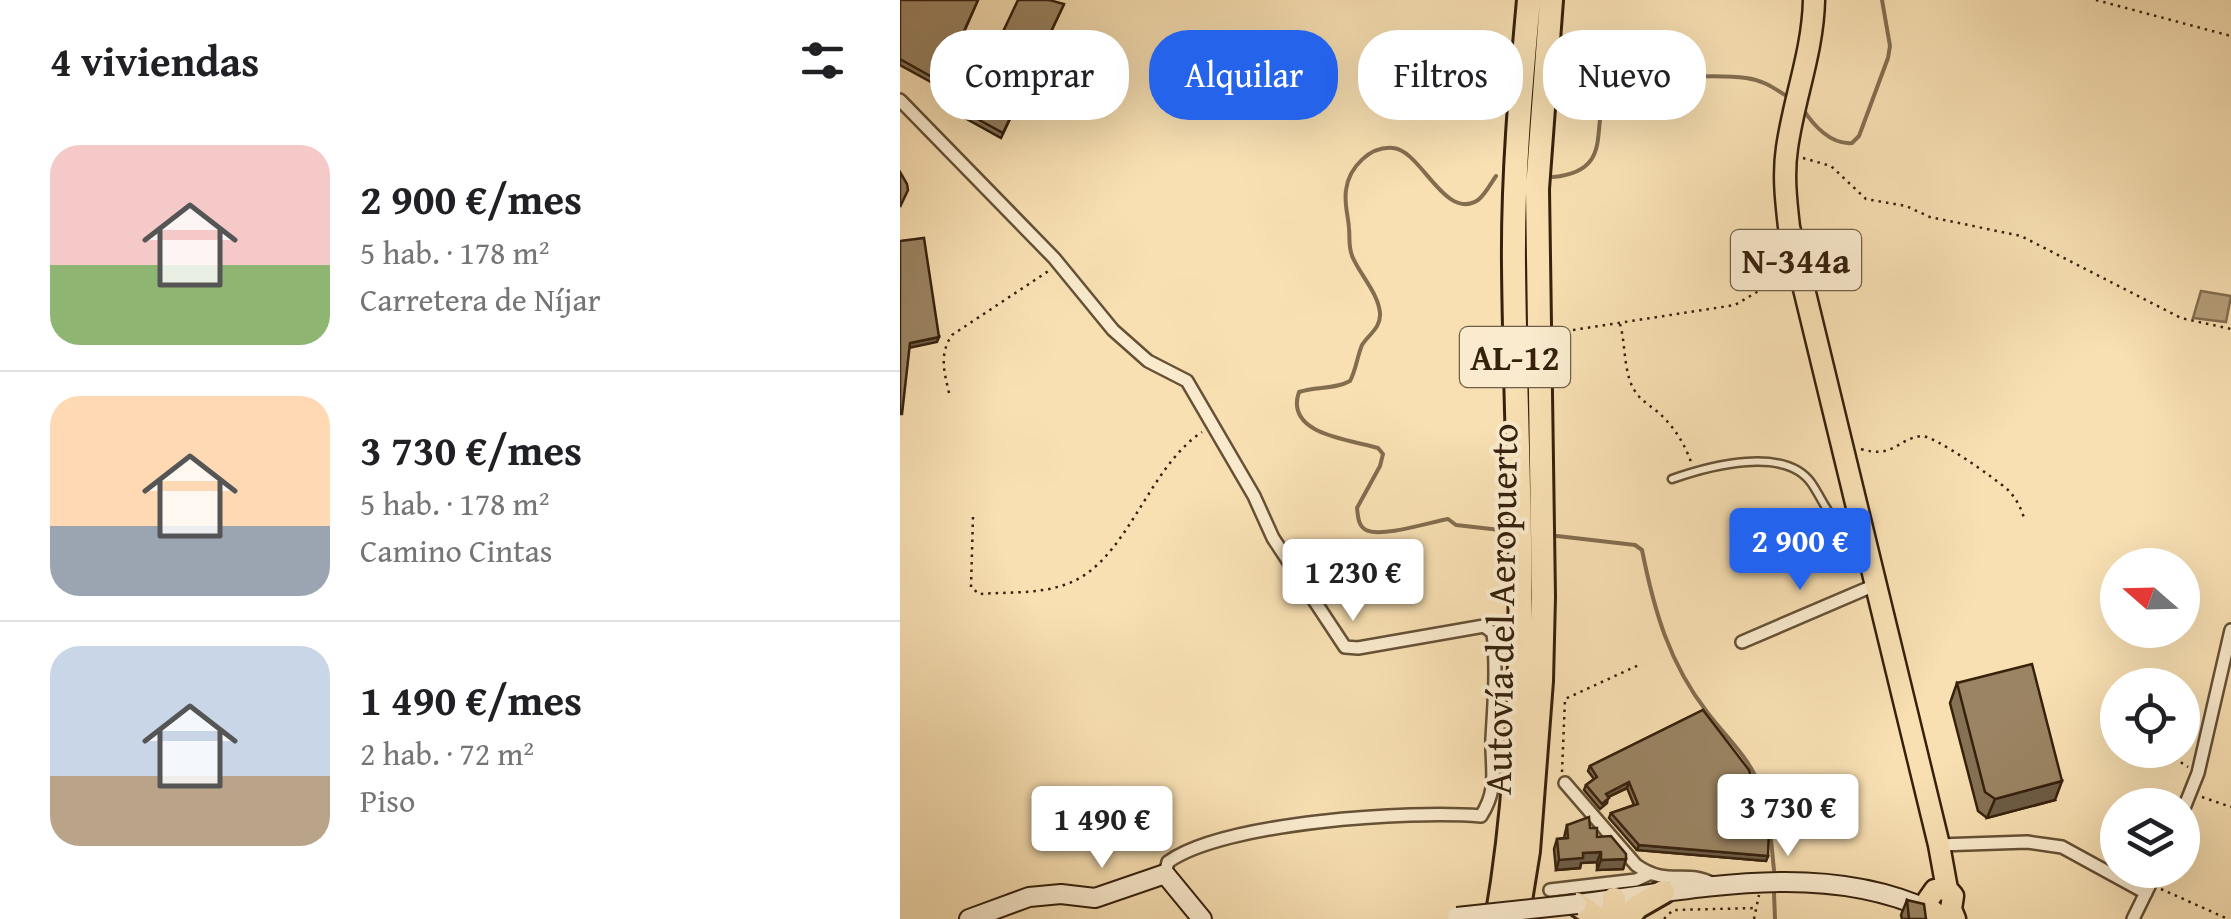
<!DOCTYPE html>
<html lang="es">
<head>
<meta charset="utf-8">
<style>
  body { margin:0; font-family:"Gentium Book Plus",serif; background:#f2f2f2; color:#202124; height:100vh; display:flex; flex-direction:column; font-size:38px; white-space:nowrap }
  * { box-sizing:border-box; margin:0 }
  p { font-size:32px; color:#757577 }
  .icon { flex:none; width:55px; height:55px; fill:none; stroke:currentColor; stroke-width:2; stroke-linecap:round; stroke-linejoin:round }
  .map { position:relative; flex:1; overflow:hidden }
  .panel { display:flex; flex-direction:column; background:#fff; width:900px }
  .panel>* { flex:none }
  .banner { position:absolute; left:30px; top:30px; width:950px; height:90px; display:flex; gap:20px }
  .needle { width:65px; rotate:290deg }
  .buttons { position:absolute; left:1200px; top:548px; display:grid; gap:20px }
  .buttons a { display:grid; place-items:center; width:100px; height:100px; border-radius:50%; background:#fff; box-shadow:0 10px 40px #0002; font-size:50px }
  .price { position:absolute; translate:-50% -85px; padding:0 22px; border-radius:10px; background:#fff; color:#222; font-size:32px; line-height:65px; filter:drop-shadow(0 2px 5px #0008) }
  .price::after { content:''; position:absolute; left:50%; top:60px; width:30px; height:22px; margin-left:-15px; background:inherit; clip-path:polygon(0 0,100% 0,50% 100%) }
  .price.on { background:#2563eb; color:#fff }
  ul { padding:0; list-style:none }
  li { display:flex; align-items:center; gap:30px; height:250px; padding:0 50px }
  li+li { border-top:2px solid #e0e0e0 }
  li span { display:grid; place-items:center; flex:none; width:280px; height:200px; border-radius:30px; color:#555 }
  li>.icon { margin-inline-start:auto }
  span .icon { width:120px; height:120px; fill:#fffc; stroke-width:1 }
  li b { font-size:42px }
  h2 { display:flex; justify-content:space-between; align-items:center; height:120px; padding:0 50px; font-size:42px }
  .tag { padding:0 35px; border-radius:40px; background:#fff; box-shadow:0 10px 40px #0002; font-size:35px; line-height:90px }
  .tag.on { background:#2563eb; color:#fff }
  main { display:flex; flex:1; min-height:0 }
  .map>svg:first-child { display:block }
</style>
</head>
<body>
<main>
<section class="panel">
<h2>4 viviendas<svg class="icon" aria-label="filters" viewBox="0 0 24 24"><path d="M4 7h16M4 17h16"/><circle cx="9" cy="7" r="2"/><circle cx="15" cy="17" r="2"/></svg></h2>
<ul>
<li><span style="background:linear-gradient(#f6c9c9 60%,#8fb573 0)"><svg class="icon" aria-label="home" viewBox="0 0 24 24"><path d="M3 11l9-7 9 7M6 9v11h12V9"/></svg></span><div><b>2 900 €/mes</b><p>5 hab. · 178 m²</p><p>Carretera de Níjar</p></div></li>
<li><span style="background:linear-gradient(#ffd9b3 65%,#9aa5b1 0)"><svg class="icon" aria-label="home" viewBox="0 0 24 24"><path d="M3 11l9-7 9 7M6 9v11h12V9"/></svg></span><div><b>3 730 €/mes</b><p>5 hab. · 178 m²</p><p>Camino Cintas</p></div></li>
<li><span style="background:linear-gradient(#c9d6e8 65%,#b9a48a 0)"><svg class="icon" aria-label="home" viewBox="0 0 24 24"><path d="M3 11l9-7 9 7M6 9v11h12V9"/></svg></span><div><b>1 490 €/mes</b><p>2 hab. · 72 m²</p><p>Piso</p></div></li>
</ul>
</section>
<div class="map">
<svg width="1331" height="919" viewBox="0 0 1331 919">
  <rect width="100%" height="100%" fill="#f8e0b3"/>
  <filter id="stains"><feTurbulence type="fractalNoise" baseFrequency=".002" numOctaves="4"/><feColorMatrix values="0 0 0 0 .2 0 0 0 0 .09 0 0 0 0 .02 0 0 0 .5 -.17"/></filter>
  <radialGradient id="worn" r=".72"><stop offset=".6" stop-color="#630" stop-opacity="0"/><stop offset="1" stop-color="#630" stop-opacity=".3"/></radialGradient>
  <path fill="#b69f7b" stroke="#836d4f" stroke-width="2.5" d="M 1301,291 L 1331,296 L 1326,322 L 1293,318 Z"/>
  <g fill="none" stroke-linecap="round" stroke-linejoin="round">
    <path stroke="#836d4f" stroke-width="4" d="M 903,109 C 913,125 931,145 952,143 L 959,136 L 988,58 L 990,46 L 982,0
      M 596,176 C 591,183 585,195 578,200 C 545,222 521,150 493,148 C 470,146 449,167 446,190 C 444,203 448,215 449,228 C 450,238 448,248 453,258 C 461,276 478,293 480,313 C 481,328 469,334 462,345 C 457,357 456,370 450,381 C 434,390 416,386 399,392 C 384,435 452,440 478,448 L 483,454 L 480,466 L 457,508 C 458,516 458,526 466,530 C 481,538 531,522 548,519 L 556,525 L 609,531
      M 653,177 C 725,170 680,111 717,87 C 734,76 824,75 846,78 C 863,80 874,88 888,97
      M 657,536 L 735,545 L 742,550 C 754,610 769,663 807,712 C 825,736 850,758 860,787 C 870,813 871,842 874,870
      M 874,893 L 875,919"/>
    <defs>
      <path id="lane" d="M 772,479 C 809,466 886,445 912,484 C 926,505 932,528 958,535"/>
      <path id="street" d="M 0,100 L 154,258 L 213,330 L 248,361 L 287,381 L 354,496 L 373,538 L 445,647 L 458,648 L 584,626 L 593,633 C 597,669 594,703 592,738 C 591,769 599,788 581,816 C 511,810 324,822 268,862 L 265,874
        M 842,642 L 975,585
        M 665,783 L 736,865 C 768,888 787,868 815,885
        M 1282,813 L 1298,773 L 1331,630
        M 1039,845 L 1127,842 L 1162,847 L 1246,893
        M 650,890 L 736,880 L 749,874
        M 1233,919 L 1257,870"/>
      <path id="secondary" d="M 677,904 C 793,890 921,859 1031,911
        M 69,919 L 129,897 L 161,894 L 195,898 L 265,874 L 302,919"/>
      <path id="primary" d="M 914,0 C 913,51 894,98 887,148 C 883,174 886,201 889,227 L 1039,845 L 1047,889 L 1053,896 L 1051,909 L 1055,919
        M 1043,919 L 1029,908 L 1028,900 L 1035,890 L 1047,889"/>
      <path id="highway" d="M 714,899 L 714,919
        M 677,904 L 699,919
        M 597,919 C 635,702 616,485 614,266 C 613,177 621,88 629,0
        M 617,919 L 628,851 L 641,681 L 643,597 L 637,189 L 651,0
        M 727,919 L 737,907 L 763,892"/>
    </defs>
    <use href="#lane" stroke="#665136" stroke-width="11"/>
    <use href="#street" stroke="#665136" stroke-width="16"/>
    <use href="#secondary" stroke="#36210d" stroke-width="22"/>
    <use href="#primary" stroke="#36210d" stroke-width="25"/>
    <use href="#highway" stroke="#36210d" stroke-width="28"/>
    <path stroke="#36210d" stroke-width="2.5" stroke-dasharray="2.5 5" stroke-linecap="butt" d="M 1196,0 L 1331,36
      M 903,158 L 931,166 L 966,199 L 1006,206 L 1030,217 L 1121,236 L 1281,318 L 1331,329
      M 720,324 C 726,344 723,377 737,394 C 743,402 754,408 761,415 C 775,428 785,445 791,462
      M 673,330 L 835,305 L 862,289 L 879,252
      M 49,393 C 44,371 39,354 52,335 L 150,270
      M 961,449 C 994,459 997,439 1021,436 C 1034,435 1096,479 1108,490 C 1116,498 1121,508 1124,518
      M 73,517 L 71,587 L 79,594 C 107,592 138,594 164,585 C 227,565 246,469 302,432
      M 1262,750 L 1288,767
      M 662,772 L 665,699 L 741,664
      M 1302,797 L 1331,807
      M 1261,889 L 1328,919
      M 764,919 L 773,910 L 857,908
      M 854,919 L 859,895"/>
    <use href="#lane" stroke="#faebce" stroke-width="6"/>
    <use href="#street" stroke="#faebce" stroke-width="11"/>
    <use href="#secondary" stroke="#faebce" stroke-width="18"/>
    <use href="#primary" stroke="#f8e0b3" stroke-width="20"/>
    <use href="#highway" stroke="#f8e0b3" stroke-width="22"/>
    <defs>
      <path id="secondary-bridge" d="M 557,917 L 677,904"/>
    </defs>
    <use href="#secondary-bridge" stroke="#36210d" stroke-width="22" stroke-linecap="butt"/>
    <use href="#secondary-bridge" stroke="#faebce" stroke-width="18"/>
  </g>
  <path fill="#857255" stroke="#36210d" stroke-width="2.5" d="M 0,0 L 78,0 L 40,87 L 0,65 Z
    M 164,4 L 101,138 L 63,117 L 65,112 Z
    M 1057,683 L 1155,800 L 1087,818 L 1078,811 L 1050,703 Z
    M 803,710 L 868,856 L 866,861 L 737,850 L 709,818 L 711,813 L 734,805 L 727,788 L 708,797 L 707,803 L 700,809 L 684,790 L 686,785 L 694,779 L 688,771 L 690,766 Z
    M 667,825 L 690,828 L 697,837 L 726,859 L 723,869 L 697,870 L 697,862 L 681,863 L 680,868 L 656,870 L 654,849 L 657,839 L 664,838 Z
    M 1007,900 L 1026,919 L 1002,919 L 1001,915 Z"/>
  <path fill="#6c5c45" stroke="#36210d" stroke-width="2.5" d="M 39,337 L 37,342 L 9,348 L 10,343 Z
    M 1162,781 L 1155,800 L 1087,818 L 1095,799 Z
    M 729,782 L 727,788 L 704,799 L 706,794 Z
    M 739,845 L 868,856 L 866,861 L 737,850 Z
    M 701,852 L 697,862 L 681,863 L 680,868 L 656,870 L 659,860 L 683,853 Z
    M 726,859 L 723,869 L 697,870 L 701,860 Z"/>
  <path fill="#9b8463" stroke="#36210d" stroke-width="2.5" d="M 0,0 L 78,0 L 41,82 L 0,59 Z
    M 118,0 L 149,0 L 164,4 L 103,133 L 65,112 Z
    M 0,172 L 7,184 L 8,190 L 0,207 Z
    M 24,238 L 39,337 L 10,343 L 2,414 L 0,414 L 0,241 Z
    M 1132,664 L 1162,781 L 1095,799 L 1085,792 L 1057,683 Z
    M 803,710 L 849,770 L 869,829 L 868,856 L 739,845 L 711,813 L 738,804 L 729,782 L 706,794 L 709,798 L 702,804 L 686,785 L 697,777 L 690,766 Z
    M 689,817 L 690,828 L 697,828 L 697,837 L 711,836 L 726,854 L 726,859 L 701,860 L 701,852 L 683,853 L 683,858 L 659,860 L 657,839 L 668,838 L 667,825 Z
    M 1007,900 L 1024,904 L 1026,919 L 1009,919 Z"/>
  <g text-anchor="middle" dominant-baseline="central" stroke-width="8" stroke-linejoin="round" paint-order="stroke">
    <g fill="#faebce" stroke="#715e47" stroke-width="2.5">
      <rect x="831" y="230" width="130" height="60" rx="8"/>
      <rect x="560" y="327" width="110" height="60" rx="8"/>
    </g>
    <g font-size="35" font-weight="bold" fill="#36210d">
      <text x="896" y="260">N-344a</text>
      <text x="615" y="357">AL-12</text>
    </g>
    <g font-size="38" fill="#36210d" stroke="#faebce">
      <text transform="translate(600 609) rotate(-89)">Autovía del Aeropuerto</text>
    </g>
  </g>
  <rect width="100%" height="100%" filter="url(#stains)"/>
  <rect width="100%" height="100%" fill="url(#worn)"/>
</svg>
<div class="buttons">
<a><svg class="needle" viewBox="-14 -14 28 28"><path d="M0-13l5 13h-10z" fill="#e53935"/><path d="M0 13l5-13h-10z" fill="#757577"/></svg></a>
<a><svg class="icon" aria-label="locate" viewBox="0 0 24 24"><circle cx="12" cy="12" r="6"/><path d="M12 2v4M12 18v4M2 12h4M18 12h4"/></svg></a>
<a><svg class="icon" aria-label="layers" viewBox="0 0 24 24"><path d="M12 4l9 5-9 5-9-5zM3 14l9 5 9-5"/></svg></a>
</div>
<b class="price on" style="left:900px;top:593px">2 900 €</b>
<b class="price" style="left:453px;top:624px">1 230 €</b>
<b class="price" style="left:888px;top:859px">3 730 €</b>
<b class="price" style="left:202px;top:871px">1 490 €</b>
<div class="banner">
<a class="tag">Comprar</a>
<a class="tag on">Alquilar</a>
<a class="tag">Filtros</a>
<a class="tag">Nuevo</a>
</div>
</div>
</main>
</body>
</html>
